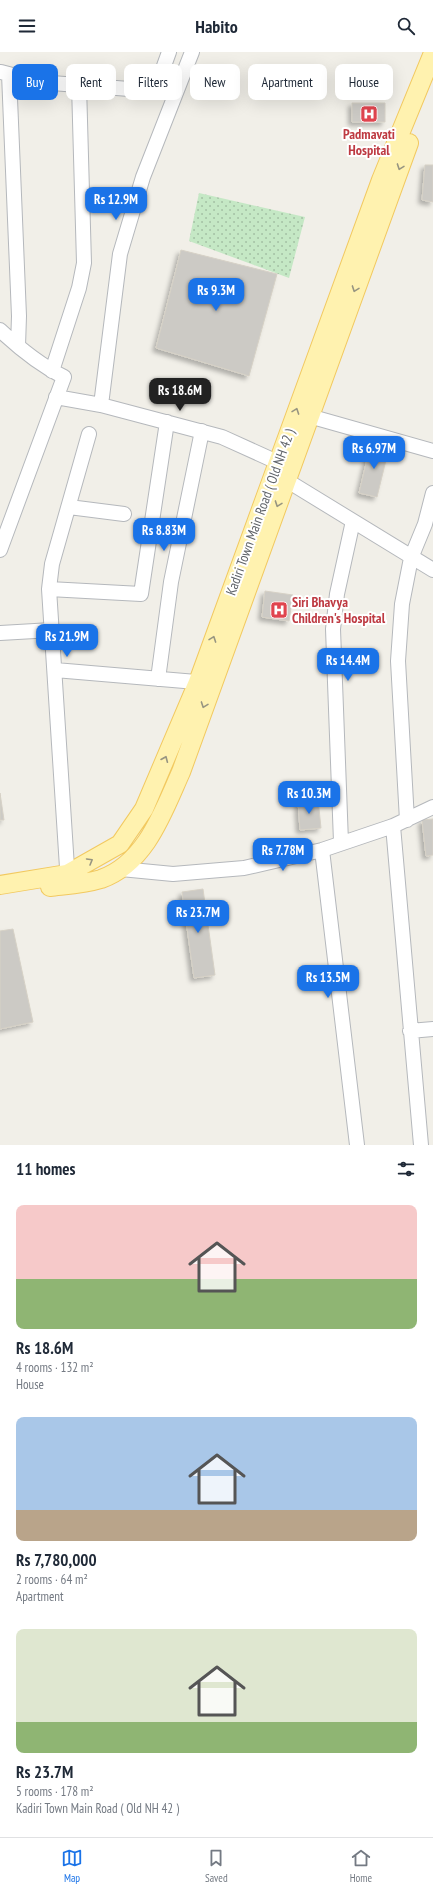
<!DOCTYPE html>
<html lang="en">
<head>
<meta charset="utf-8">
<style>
  body { margin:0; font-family:"PT Sans Narrow",sans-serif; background:#f2f2f3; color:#1f2937; height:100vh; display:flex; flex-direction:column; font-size:15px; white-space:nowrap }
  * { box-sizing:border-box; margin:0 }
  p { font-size:13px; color:#747a83 }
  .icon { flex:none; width:22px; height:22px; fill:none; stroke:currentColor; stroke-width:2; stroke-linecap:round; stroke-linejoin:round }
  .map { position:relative; height:1093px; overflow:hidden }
  .panel { display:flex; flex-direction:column; background:#fff; flex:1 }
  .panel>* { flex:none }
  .guide { position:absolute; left:12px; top:12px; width:409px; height:36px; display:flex; gap:8px }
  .price { position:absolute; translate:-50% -34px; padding:0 9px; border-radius:8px; background:#1a73e8; color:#fff; font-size:13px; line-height:26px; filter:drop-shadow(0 1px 2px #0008) }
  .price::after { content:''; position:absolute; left:50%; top:24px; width:12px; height:9px; margin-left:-6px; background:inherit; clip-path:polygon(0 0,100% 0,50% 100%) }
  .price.active { background:#222; color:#fff }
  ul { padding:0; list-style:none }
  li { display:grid; align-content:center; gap:8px; height:212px; padding:0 16px }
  li span { display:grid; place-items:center; height:124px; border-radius:8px; color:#555 }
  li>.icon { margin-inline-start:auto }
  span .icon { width:72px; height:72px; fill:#fffc; stroke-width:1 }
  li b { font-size:17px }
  h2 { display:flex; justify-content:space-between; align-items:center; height:48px; padding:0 16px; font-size:17px }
  .tag { padding:0 14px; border-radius:8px; background:#fff; box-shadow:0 4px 16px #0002; font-size:14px; line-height:36px }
  .tag.active { background:#1a73e8; color:#fff }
  header { display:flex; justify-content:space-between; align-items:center; height:52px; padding:0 16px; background:#fff; font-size:18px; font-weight:600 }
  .tab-bar { display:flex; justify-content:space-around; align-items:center; height:56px; border-top:1px solid #e0e1e3; background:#fff; font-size:11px; color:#747a83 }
  .tab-bar a { display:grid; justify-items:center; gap:2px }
  .tab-bar .active { color:#1a73e8 }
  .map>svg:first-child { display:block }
</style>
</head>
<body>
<header><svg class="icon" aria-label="menu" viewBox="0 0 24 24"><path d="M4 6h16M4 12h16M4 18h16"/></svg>Habito<svg class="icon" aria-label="search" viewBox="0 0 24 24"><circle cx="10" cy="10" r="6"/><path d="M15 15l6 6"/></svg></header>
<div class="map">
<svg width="433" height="1093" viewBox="0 0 433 1093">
  <defs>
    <pattern id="green-dots" width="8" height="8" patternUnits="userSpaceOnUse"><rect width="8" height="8" fill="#c5e8c5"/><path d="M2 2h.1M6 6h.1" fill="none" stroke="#a3c0a4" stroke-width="1.8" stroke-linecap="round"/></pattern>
    <filter id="shadow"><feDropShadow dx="-3.5" dy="3.5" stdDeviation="2" flood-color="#0004"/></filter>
  </defs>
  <rect width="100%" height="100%" fill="#f1efe8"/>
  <path fill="url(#green-dots)" d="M 199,141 L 305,165 L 289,226 L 189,189 Z"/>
  <path fill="#cccac5" stroke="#d6d1c6" filter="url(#shadow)" d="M 352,51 L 385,51 L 385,70 L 352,70 Z
    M 425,113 L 433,113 L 433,150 L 422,148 Z
    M 181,198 L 277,222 L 249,324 L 156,296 Z
    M 371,391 L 389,396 L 377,445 L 359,441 Z
    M 265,539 L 293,543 L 289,569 L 262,565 Z
    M 0,741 L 4,768 L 0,768 Z
    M 318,747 L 321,776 L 300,778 L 298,749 Z
    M 433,767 L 433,803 L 426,804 L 422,768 Z
    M 203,837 L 215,923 L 194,926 L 182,840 Z
    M 13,877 L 33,970 L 0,977 L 0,879 Z"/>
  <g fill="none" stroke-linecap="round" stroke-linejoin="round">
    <defs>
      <path id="minor" d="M 1,20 L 39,30 L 155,39 L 169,0
        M 9,22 L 19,264 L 18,294
        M 0,278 C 19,296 40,313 64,325 L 0,498
        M 52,319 L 79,236 L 84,211 L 79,33
        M 56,345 L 101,353 L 222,385 L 286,414
        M 101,353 L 120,202 L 143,125 L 192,0
        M 309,364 L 433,399
        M 286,428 L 433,518
        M 69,455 L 124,462
        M 49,537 L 141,542 L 167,370
        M 0,581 L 52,578
        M 55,618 L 208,631
        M 158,627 L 171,530 L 202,379
        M 407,768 L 398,609 L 402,552 L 411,506 L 425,472 L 433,441
        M 393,774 L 421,1093
        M 341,790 L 333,577 L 337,542 L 353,469
        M 322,798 L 357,1093
        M 121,817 L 173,822 L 244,816 L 322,798 L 393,774 L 433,755
        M 68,831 L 49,537 L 52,512 L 89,382
        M 410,979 L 433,977"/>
      <path id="major" d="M 0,833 L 67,822 L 120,792 L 144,757 L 198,630 L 381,128 L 433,1
        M 50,835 C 67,833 85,832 101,827 C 146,811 163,760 181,720 L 409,91"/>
    </defs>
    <use href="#minor" stroke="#b5b8bc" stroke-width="16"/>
    <use href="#major" stroke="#f2c960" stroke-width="20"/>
    <use href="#minor" stroke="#fff" stroke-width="14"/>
    <use href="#major" stroke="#fff2af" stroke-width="18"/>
  </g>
  <defs><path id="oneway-chevron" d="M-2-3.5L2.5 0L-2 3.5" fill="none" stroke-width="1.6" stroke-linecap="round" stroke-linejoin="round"/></defs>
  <g stroke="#979581">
    <use href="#oneway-chevron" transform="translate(400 115) rotate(110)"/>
    <use href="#oneway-chevron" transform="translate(355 237) rotate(110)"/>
    <use href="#oneway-chevron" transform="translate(296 359) rotate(-70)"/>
    <use href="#oneway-chevron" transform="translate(278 452) rotate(110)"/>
    <use href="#oneway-chevron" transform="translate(213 587) rotate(-70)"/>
    <use href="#oneway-chevron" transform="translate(204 653) rotate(110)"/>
    <use href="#oneway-chevron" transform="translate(165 707) rotate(-67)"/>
    <use href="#oneway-chevron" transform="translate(90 809) rotate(-30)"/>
  </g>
  <defs>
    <symbol id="hospital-square" viewBox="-11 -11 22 22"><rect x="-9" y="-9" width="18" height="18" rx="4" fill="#e0444e" stroke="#fff"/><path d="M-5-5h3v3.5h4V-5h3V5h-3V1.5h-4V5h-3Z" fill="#fff"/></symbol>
  </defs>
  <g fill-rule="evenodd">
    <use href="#hospital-square" x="359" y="52" width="20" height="20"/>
    <use href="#hospital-square" x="269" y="548" width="20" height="20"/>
  </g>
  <g text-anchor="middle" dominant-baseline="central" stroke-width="4" stroke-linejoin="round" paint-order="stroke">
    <g font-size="14" font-weight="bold" fill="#be3a42" stroke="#fff">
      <text x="369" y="82">Padmavati<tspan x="369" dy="16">Hospital</tspan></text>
      <text x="292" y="550" text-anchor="start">Siri Bhavya<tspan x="292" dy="16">Children's Hospital</tspan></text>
    </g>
    <g font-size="14" fill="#5f6368" stroke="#fff">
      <text transform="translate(260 460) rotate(-70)">Kadiri Town Main Road ( Old NH 42 )</text>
    </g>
  </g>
</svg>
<b class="price" style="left:116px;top:169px">Rs 12.9M</b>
<b class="price" style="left:216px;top:260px">Rs 9.3M</b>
<b class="price active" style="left:180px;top:360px">Rs 18.6M</b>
<b class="price" style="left:374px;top:418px">Rs 6.97M</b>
<b class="price" style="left:164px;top:500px">Rs 8.83M</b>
<b class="price" style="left:67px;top:606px">Rs 21.9M</b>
<b class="price" style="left:348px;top:630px">Rs 14.4M</b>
<b class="price" style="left:309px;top:763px">Rs 10.3M</b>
<b class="price" style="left:283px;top:820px">Rs 7.78M</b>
<b class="price" style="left:198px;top:882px">Rs 23.7M</b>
<b class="price" style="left:328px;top:947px">Rs 13.5M</b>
<div class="guide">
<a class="tag active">Buy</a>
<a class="tag">Rent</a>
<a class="tag">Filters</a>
<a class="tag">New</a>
<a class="tag">Apartment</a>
<a class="tag">House</a>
</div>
</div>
<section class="panel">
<h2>11 homes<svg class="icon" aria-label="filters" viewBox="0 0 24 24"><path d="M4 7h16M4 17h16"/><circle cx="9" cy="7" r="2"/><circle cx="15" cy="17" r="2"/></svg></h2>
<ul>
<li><span style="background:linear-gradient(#f6c9c9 60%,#8fb573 0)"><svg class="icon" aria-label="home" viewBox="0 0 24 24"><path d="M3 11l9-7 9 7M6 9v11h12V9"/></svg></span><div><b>Rs 18.6M</b><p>4 rooms · 132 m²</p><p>House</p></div></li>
<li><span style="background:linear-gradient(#a9c7e8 75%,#b9a48a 0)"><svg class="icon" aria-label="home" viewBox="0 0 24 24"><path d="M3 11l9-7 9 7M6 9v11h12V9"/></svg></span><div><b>Rs 7,780,000</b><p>2 rooms · 64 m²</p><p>Apartment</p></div></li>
<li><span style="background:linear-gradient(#dfe7d0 75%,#8fb573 0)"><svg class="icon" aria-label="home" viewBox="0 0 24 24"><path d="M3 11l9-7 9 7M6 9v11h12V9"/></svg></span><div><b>Rs 23.7M</b><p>5 rooms · 178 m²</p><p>Kadiri Town Main Road ( Old NH 42 )</p></div></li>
</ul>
</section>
<nav class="tab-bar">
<a class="active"><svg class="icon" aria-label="map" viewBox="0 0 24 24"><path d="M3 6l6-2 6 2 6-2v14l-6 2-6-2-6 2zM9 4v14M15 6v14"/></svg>Map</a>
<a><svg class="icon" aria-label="saved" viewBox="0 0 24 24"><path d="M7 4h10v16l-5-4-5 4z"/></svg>Saved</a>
<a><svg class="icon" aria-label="home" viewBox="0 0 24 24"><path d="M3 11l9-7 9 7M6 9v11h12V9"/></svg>Home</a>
</nav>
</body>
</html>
